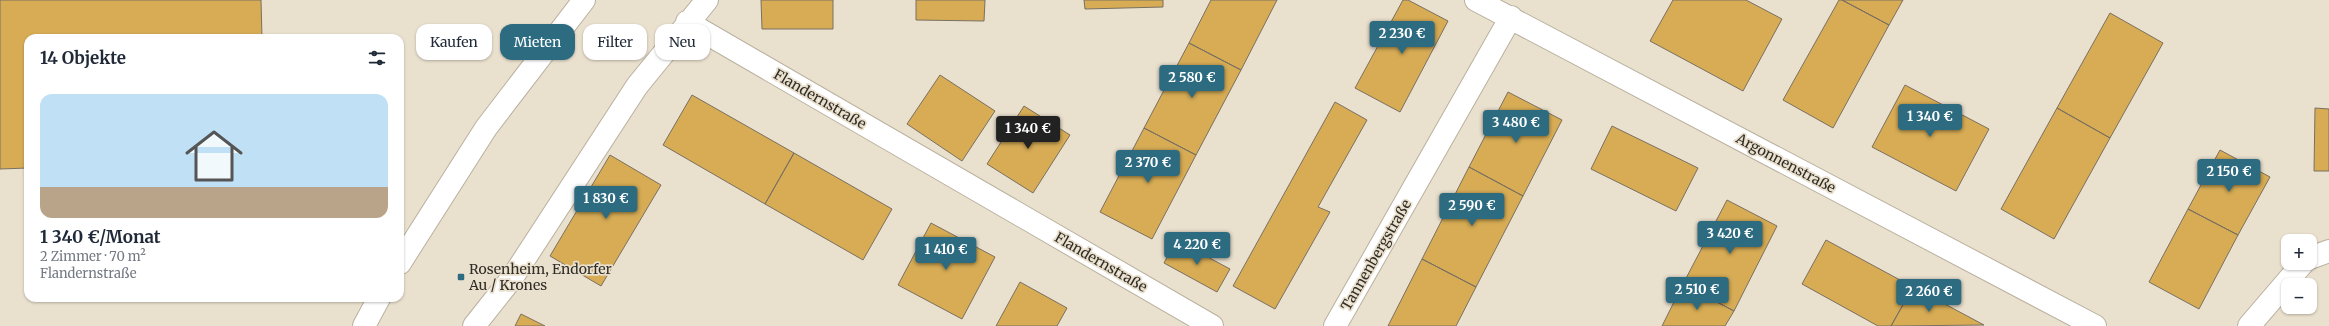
<!DOCTYPE html>
<html lang="de">
<head>
<meta charset="utf-8">
<style>
  body { margin:0; font-family:Merriweather,serif; background:#f2f2f3; color:#1f2937; height:100vh; display:flex; flex-direction:column; font-size:15px; white-space:nowrap }
  * { box-sizing:border-box; margin:0 }
  p { font-size:13px; color:#747a83 }
  .icon { flex:none; width:22px; height:22px; fill:none; stroke:currentColor; stroke-width:2; stroke-linecap:round; stroke-linejoin:round }
  .map { position:relative; flex:1; overflow:hidden }
  .side { position:absolute; left:24px; top:34px; width:380px; height:268px; display:flex; flex-direction:column; background:#fff; border-radius:12px; box-shadow:0 1px 3px #0004 }
  .side>* { flex:none }
  .top-card { position:absolute; left:416px; top:24px; width:380px; height:36px; display:flex; gap:8px }
  .buttons { position:absolute; left:2281px; top:234px; display:grid; gap:8px }
  .buttons a { display:grid; place-items:center; width:36px; height:36px; border-radius:8px; background:#fff; box-shadow:0 1px 3px #0004; font-size:20px }
  .price { position:absolute; translate:-50% -34px; padding:0 9px; border-radius:4px; background:#2c6b80; color:#fff; font-size:13px; line-height:26px; filter:drop-shadow(0 1px 2px #0008) }
  .price::after { content:''; position:absolute; left:50%; top:24px; width:12px; height:9px; margin-left:-6px; background:inherit; clip-path:polygon(0 0,100% 0,50% 100%) }
  .price.current { background:#222; color:#fff }
  ul { padding:0; list-style:none }
  li { display:grid; align-content:center; gap:8px; height:212px; padding:0 16px }
  li span { display:grid; place-items:center; height:124px; border-radius:12px; color:#555 }
  li>.icon { margin-inline-start:auto }
  span .icon { width:72px; height:72px; fill:#fffc; stroke-width:1 }
  li b { font-size:17px }
  h2 { display:flex; justify-content:space-between; align-items:center; height:48px; padding:0 16px; font-size:17px }
  .pill { padding:0 14px; border-radius:12px; background:#fff; box-shadow:0 1px 3px #0004; font-size:14px; line-height:36px }
  .pill.current { background:#2c6b80; color:#fff }
  .map>svg:first-child { display:block }
</style>
</head>
<body>
<div class="map">
<svg width="2329" height="326" viewBox="0 0 2329 326">
  <rect width="100%" height="100%" fill="#eae0ce"/>
  <path fill="#d7ac55" stroke="#797060" d="M 0,0 L 261,0 L 262,38 L 28,38 L 28,168 L 0,169 Z
    M 761,0 L 833,0 L 833,29 L 762,29 Z
    M 916,0 L 985,0 L 984,21 L 916,20 Z
    M 1084,0 L 1163,0 L 1163,7 L 1085,9 Z
    M 1211,0 L 1277,0 L 1241,70 L 1189,43 Z
    M 1403,0 L 1408,0 L 1448,21 L 1400,112 L 1355,88 Z
    M 1673,0 L 1746,0 L 1782,19 L 1743,91 L 1650,41 Z
    M 1839,0 L 1842,0 L 1889,25 L 1833,128 L 1783,100 Z
    M 1842,0 L 1903,0 L 1889,25 Z
    M 2110,13 L 2163,43 L 2110,138 L 2057,108 Z
    M 1189,43 L 1241,70 L 1196,155 L 1144,128 Z
    M 940,75 L 995,111 L 962,161 L 907,124 Z
    M 1905,85 L 1989,129 L 1956,191 L 1872,147 Z
    M 1508,92 L 1562,120 L 1523,196 L 1469,167 Z
    M 692,95 L 794,153 L 765,204 L 663,145 Z
    M 1335,102 L 1367,120 L 1318,207 L 1330,212 L 1275,309 L 1233,286 Z
    M 1024,106 L 1070,135 L 1033,193 L 987,164 Z
    M 2057,108 L 2110,138 L 2054,239 L 2001,209 Z
    M 2315,108 L 2329,109 L 2329,171 L 2314,171 Z
    M 1612,126 L 1698,168 L 1676,211 L 1591,169 Z
    M 1144,128 L 1196,155 L 1152,239 L 1100,212 Z
    M 2220,150 L 2270,177 L 2238,235 L 2188,209 Z
    M 794,153 L 892,209 L 863,260 L 765,204 Z
    M 610,155 L 661,185 L 601,286 L 550,256 Z
    M 1469,167 L 1523,196 L 1476,287 L 1422,259 Z
    M 1727,200 L 1777,226 L 1734,311 L 1683,284 Z
    M 2188,209 L 2238,235 L 2199,309 L 2149,282 Z
    M 931,223 L 995,257 L 962,319 L 898,285 Z
    M 1176,240 L 1230,269 L 1217,292 L 1164,263 Z
    M 1826,240 L 1913,287 L 1891,326 L 1878,326 L 1802,284 Z
    M 1422,259 L 1476,287 L 1456,326 L 1388,326 Z
    M 1020,282 L 1067,308 L 1057,326 L 996,326 Z
    M 1683,284 L 1734,311 L 1725,326 L 1662,326 Z
    M 1913,287 L 1984,325 L 1891,326 Z
    M 521,314 L 545,326 L 515,326 Z"/>
  <g fill="none" stroke-linecap="round" stroke-linejoin="round">
    <defs>
      <path id="street" d="M 1476,0 L 2095,326
        M 687,22 L 1212,326
        M 2310,258 L 2329,251
        M 474,326 L 512,278 L 637,86 L 707,0
        M 1335,326 L 1511,17
        M 2249,326 L 2303,263"/>
      <path id="secondary" d="M 400,263 L 486,128 L 584,0
        M 364,326 L 379,298"/>
    </defs>
    <use href="#street" stroke="#b9b09f" stroke-width="24"/>
    <use href="#secondary" stroke="#b9b09f" stroke-width="24"/>
    <use href="#street" stroke="#fff" stroke-width="22"/>
    <use href="#secondary" stroke="#fff" stroke-width="22"/>
  </g>
  <rect fill="#2c6b80" stroke="#eae0ce" stroke-width="1.5" x="457" y="273" width="8" height="8" rx="2"/>
  <g text-anchor="middle" dominant-baseline="central" stroke-width="3.5" stroke-linejoin="round" paint-order="stroke">
    <g font-size="14" fill="#312d27" stroke="#eae0ce">
      <text transform="translate(820 99) rotate(30)">Flandernstraße</text>
      <text transform="translate(1786 163) rotate(28)">Argonnenstraße</text>
      <text transform="translate(1376 255) rotate(-60)">Tannenbergstraße</text>
      <text transform="translate(1101 262) rotate(30)">Flandernstraße</text>
    </g>
    <g font-size="14" fill="#312d27" stroke="#eae0ce" text-anchor="start">
      <text x="469" y="269">Rosenheim, Endorfer<tspan x="469" dy="16">Au / Krones</tspan></text>
    </g>
  </g>
</svg>
<div class="buttons">
<a>+</a>
<a>−</a>
</div>
<b class="price" style="left:1402px;top:55px">2 230 €</b>
<b class="price" style="left:1192px;top:99px">2 580 €</b>
<b class="price" style="left:1930px;top:138px">1 340 €</b>
<b class="price" style="left:1516px;top:144px">3 480 €</b>
<b class="price current" style="left:1028px;top:150px">1 340 €</b>
<b class="price" style="left:1148px;top:184px">2 370 €</b>
<b class="price" style="left:2229px;top:193px">2 150 €</b>
<b class="price" style="left:606px;top:220px">1 830 €</b>
<b class="price" style="left:1472px;top:227px">2 590 €</b>
<b class="price" style="left:1730px;top:255px">3 420 €</b>
<b class="price" style="left:1197px;top:266px">4 220 €</b>
<b class="price" style="left:946px;top:271px">1 410 €</b>
<b class="price" style="left:1697px;top:311px">2 510 €</b>
<b class="price" style="left:1929px;top:313px">2 260 €</b>
<div class="top-card">
<a class="pill">Kaufen</a>
<a class="pill current">Mieten</a>
<a class="pill">Filter</a>
<a class="pill">Neu</a>
</div>
<section class="side">
<h2>14 Objekte<svg class="icon" aria-label="filters" viewBox="0 0 24 24"><path d="M4 7h16M4 17h16"/><circle cx="9" cy="7" r="2"/><circle cx="15" cy="17" r="2"/></svg></h2>
<ul>
<li><span style="background:linear-gradient(#bfe0f5 75%,#b9a48a 0)"><svg class="icon" aria-label="home" viewBox="0 0 24 24"><path d="M3 11l9-7 9 7M6 9v11h12V9"/></svg></span><div><b>1 340 €/Monat</b><p>2 Zimmer · 70 m²</p><p>Flandernstraße</p></div></li>
</ul>
</section>
</div>
</body>
</html>
